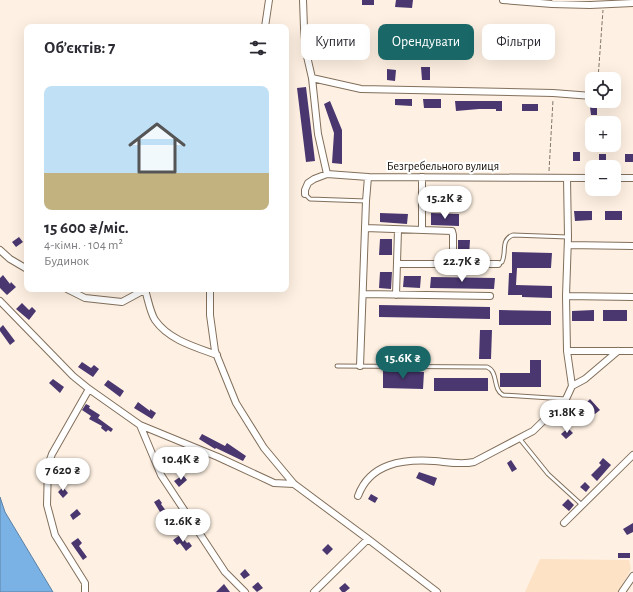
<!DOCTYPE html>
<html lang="uk">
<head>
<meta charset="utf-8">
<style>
  body { margin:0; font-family:"Alegreya Sans",sans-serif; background:#f2f2f3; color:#2b2b33; height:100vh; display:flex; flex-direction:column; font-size:15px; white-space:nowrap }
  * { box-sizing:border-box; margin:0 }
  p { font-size:13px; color:#7c7c81 }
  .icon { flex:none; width:22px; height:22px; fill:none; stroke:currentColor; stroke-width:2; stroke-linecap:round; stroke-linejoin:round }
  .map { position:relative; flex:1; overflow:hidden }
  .drawer { position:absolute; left:24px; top:24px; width:265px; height:268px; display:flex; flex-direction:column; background:#fff; border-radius:8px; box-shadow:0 4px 16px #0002 }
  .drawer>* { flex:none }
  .top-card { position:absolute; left:301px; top:24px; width:272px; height:36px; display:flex; gap:8px }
  .controls { position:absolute; left:585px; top:72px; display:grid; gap:8px }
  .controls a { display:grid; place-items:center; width:36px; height:36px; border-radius:8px; background:#fff; box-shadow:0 4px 16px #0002; font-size:20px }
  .price { position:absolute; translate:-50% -34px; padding:0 9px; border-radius:14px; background:#fff; color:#222; font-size:13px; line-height:26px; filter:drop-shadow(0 1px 2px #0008) }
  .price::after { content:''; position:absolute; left:50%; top:24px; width:12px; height:9px; margin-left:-6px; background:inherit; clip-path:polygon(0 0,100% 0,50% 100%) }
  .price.on { background:#196767; color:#fff }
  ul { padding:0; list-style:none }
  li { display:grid; align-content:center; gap:8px; height:212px; padding:0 20px }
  li span { display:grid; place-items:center; height:124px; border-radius:8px; color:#555 }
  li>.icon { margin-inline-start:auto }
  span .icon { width:72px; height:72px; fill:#fffc; stroke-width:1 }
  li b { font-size:17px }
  h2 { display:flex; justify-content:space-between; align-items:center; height:48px; padding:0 20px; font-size:17px }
  .tag { padding:0 14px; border-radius:8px; background:#fff; box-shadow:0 4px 16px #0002; font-size:14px; line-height:36px }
  .tag.on { background:#196767; color:#fff }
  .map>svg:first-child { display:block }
</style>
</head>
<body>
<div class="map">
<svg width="633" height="592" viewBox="0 0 633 592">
  <rect width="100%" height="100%" fill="#fef1e3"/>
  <path fill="#fde2c5" d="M 540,559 L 629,560 L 631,569 L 618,592 L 525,592 Z"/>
  <path fill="#7ab2e6" stroke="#5c81a3" d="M 0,497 L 5,512 L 53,592 L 0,592 Z"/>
  <path fill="#4a3770" d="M 362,0 L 374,0 L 374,5 L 362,5 Z
    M 396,0 L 413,0 L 412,8 L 395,7 Z
    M 421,67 L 430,67 L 430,80 L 422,80 Z
    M 387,69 L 396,70 L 395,81 L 387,80 Z
    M 306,87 L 315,161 L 306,162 L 297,88 Z
    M 395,99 L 412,99 L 412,106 L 395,105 Z
    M 423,99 L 441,99 L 441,108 L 424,108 Z
    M 330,101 L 342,130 L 342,164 L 332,163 L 334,133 L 324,104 Z
    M 455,101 L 502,101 L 502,111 L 496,111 L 496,109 L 479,109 L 456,111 Z
    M 522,104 L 538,104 L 538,111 L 522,111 Z
    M 590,107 L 597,107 L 597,115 L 591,115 Z
    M 573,152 L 580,152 L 580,161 L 573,161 Z
    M 599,154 L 606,154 L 606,162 L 599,162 Z
    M 625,154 L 633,154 L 633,162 L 625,162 Z
    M 574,211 L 592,211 L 592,220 L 575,221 Z
    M 605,211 L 622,211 L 622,220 L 605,220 Z
    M 380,213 L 408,214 L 407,224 L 380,222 Z
    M 431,213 L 459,214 L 459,226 L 431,225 Z
    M 19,237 L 23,242 L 16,247 L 12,242 Z
    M 380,239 L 392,239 L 392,255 L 379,255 Z
    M 458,240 L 470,240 L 469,256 L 458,256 Z
    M 512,252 L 552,253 L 551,268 L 517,268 L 516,285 L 552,286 L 552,298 L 522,297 L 522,295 L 508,295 L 509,273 L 512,273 Z
    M 380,272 L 392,272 L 391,289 L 379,288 Z
    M 3,275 L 10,284 L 11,282 L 16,287 L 7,295 L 0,288 L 0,278 Z
    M 404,276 L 421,276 L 420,288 L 403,287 Z
    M 431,277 L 495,278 L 494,289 L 430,288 Z
    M 22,303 L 29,310 L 32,307 L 36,311 L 29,320 L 16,309 Z
    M 379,305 L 490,307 L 490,319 L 379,317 Z
    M 499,310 L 551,311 L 551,325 L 499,325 Z
    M 594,310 L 594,321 L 572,321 L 572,311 Z
    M 603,310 L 627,310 L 627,321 L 603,321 Z
    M 3,325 L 15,341 L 10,345 L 0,331 L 0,328 Z
    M 480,330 L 492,330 L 491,359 L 479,359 Z
    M 530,360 L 541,360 L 541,387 L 500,387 L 500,373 L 530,373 Z
    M 82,362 L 91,368 L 94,365 L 99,369 L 93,377 L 78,367 Z
    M 383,371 L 424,372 L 423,389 L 383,388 Z
    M 434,378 L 488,378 L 488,391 L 434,391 Z
    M 53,379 L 64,387 L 60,393 L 49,383 Z
    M 108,380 L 124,391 L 120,397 L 104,385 Z
    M 590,399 L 600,410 L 595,414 L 594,414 L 584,424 L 578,418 L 588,407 L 585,404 Z
    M 138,402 L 150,411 L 150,409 L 156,413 L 152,419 L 134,408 Z
    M 86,404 L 90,406 L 89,408 L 100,415 L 98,418 L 113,429 L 111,432 L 108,430 L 106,432 L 101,428 L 102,426 L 89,419 L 91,416 L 82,410 Z
    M 568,428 L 573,433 L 566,439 L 561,434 Z
    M 202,434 L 225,446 L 227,443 L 246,456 L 243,461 L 216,448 L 215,449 L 199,439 Z
    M 165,451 L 169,458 L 161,461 L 158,454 Z
    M 603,458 L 611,465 L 597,481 L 591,475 L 601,465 L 599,463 Z
    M 511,460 L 517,469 L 512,472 L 507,463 Z
    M 419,472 L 437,478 L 434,486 L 416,478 Z
    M 183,475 L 187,480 L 179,487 L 174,481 Z
    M 585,482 L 590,487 L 586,492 L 580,487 Z
    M 63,487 L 68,493 L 63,498 L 58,492 Z
    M 371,494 L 378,498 L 375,503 L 368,499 Z
    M 159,499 L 162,503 L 161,504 L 175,523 L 169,527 L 154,502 Z
    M 568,499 L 574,505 L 569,511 L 562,505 Z
    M 77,509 L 81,514 L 73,520 L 70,515 Z
    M 633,523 L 633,532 L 627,535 L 623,529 Z
    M 180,535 L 187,543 L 189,542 L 192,546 L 186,551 L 180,543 L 177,545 L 173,540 Z
    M 78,538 L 82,543 L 79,546 L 87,557 L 83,560 L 71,543 Z
    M 328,544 L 333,549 L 327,555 L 322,550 Z
    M 618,553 L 630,553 L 630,558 L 618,558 Z
    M 245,569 L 250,575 L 244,579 L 240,574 Z
    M 258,582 L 263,588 L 257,592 L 252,587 Z
    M 345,583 L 350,588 L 345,592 L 342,592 L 339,588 Z
    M 224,584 L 230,592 L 216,592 Z"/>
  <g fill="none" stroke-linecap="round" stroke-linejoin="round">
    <defs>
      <path id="lane" d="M 305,194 L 310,199 L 366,201
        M 498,264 L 502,262 C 507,252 500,240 513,235 L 568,237
        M 337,366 L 487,367 C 499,372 492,389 503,395 L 566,399
        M 519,438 L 548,474 L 582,505"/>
      <path id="street" d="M 303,0 L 304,28 L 306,52 L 312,78 L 318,134 L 327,174
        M 503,0 L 552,4 L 590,5 L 633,3
        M 265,27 L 269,0
        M 312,78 L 361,89 L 553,93 L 592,96
        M 614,178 L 633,178
        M 305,194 L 305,190 L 308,183 L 314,179 L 327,174 L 368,177 L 592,178
        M 365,228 L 452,231 L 453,235 L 453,264
        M 422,230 L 422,177
        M 568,245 L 633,246
        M 0,250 L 10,259 L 27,269
        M 397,264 L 498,264
        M 67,289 L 85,298 L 122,302 L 146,289
        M 210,289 L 210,315 L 215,351 L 236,403 L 264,448 L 294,484 L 368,539 L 437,592
        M 145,290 C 148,299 150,312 155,320 C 169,340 195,347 217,355
        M 363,294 L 490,296
        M 396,295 L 398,230
        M 566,296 L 633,297
        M 0,301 L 73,376 L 89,389 L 140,425 L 218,457 L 274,483 L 294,484
        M 567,351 L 633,351
        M 360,366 L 366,201 L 368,177
        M 572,386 L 585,379 L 618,351
        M 140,425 L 161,475 L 225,572 L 245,592
        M 358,496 C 370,463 403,459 434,461 C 447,462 461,465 474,462 L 533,431 L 566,399 L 572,386 L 567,351 L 566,296 L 568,237 L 567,178
        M 564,523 L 633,455
        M 85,592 L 85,583 L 55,535 L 47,505 L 48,465 L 52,454 L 89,389
        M 314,592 L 368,539
        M 622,592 L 633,576"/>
    </defs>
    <use href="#lane" stroke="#826f5b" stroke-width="5"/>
    <use href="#street" stroke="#826f5b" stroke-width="8"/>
    <path stroke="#80766b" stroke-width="1" stroke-dasharray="4 2" stroke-linecap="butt" d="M 598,79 L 603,10
      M 549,171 L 553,100"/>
    <use href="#lane" stroke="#fff" stroke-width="3"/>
    <use href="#street" stroke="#fff" stroke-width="6"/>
  </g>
  <g text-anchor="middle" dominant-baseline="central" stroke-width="4" stroke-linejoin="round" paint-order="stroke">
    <g font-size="12" fill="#171008" stroke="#fff">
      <text x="443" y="166">Безгребельного вулиця</text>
    </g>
  </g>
</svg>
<div class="controls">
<a><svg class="icon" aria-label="locate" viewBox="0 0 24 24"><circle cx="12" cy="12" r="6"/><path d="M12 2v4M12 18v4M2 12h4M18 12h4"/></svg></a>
<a>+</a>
<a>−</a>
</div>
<b class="price" style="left:445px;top:220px">15.2K ₴</b>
<b class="price" style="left:462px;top:283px">22.7K ₴</b>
<b class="price on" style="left:403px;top:380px">15.6K ₴</b>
<b class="price" style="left:567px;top:434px">31.8K ₴</b>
<b class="price" style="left:181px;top:481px">10.4K ₴</b>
<b class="price" style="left:63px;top:492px">7 620 ₴</b>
<b class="price" style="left:183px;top:543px">12.6K ₴</b>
<div class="top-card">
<a class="tag">Купити</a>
<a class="tag on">Орендувати</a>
<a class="tag">Фільтри</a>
</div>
<section class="drawer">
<h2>Об’єктів: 7<svg class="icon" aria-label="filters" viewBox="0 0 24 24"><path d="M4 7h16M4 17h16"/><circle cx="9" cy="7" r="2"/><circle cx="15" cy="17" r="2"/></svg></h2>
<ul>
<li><span style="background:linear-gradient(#bfe0f5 70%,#c2b280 0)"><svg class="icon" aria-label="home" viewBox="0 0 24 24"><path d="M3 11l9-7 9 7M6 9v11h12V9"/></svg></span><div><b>15 600 ₴/міс.</b><p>4-кімн. · 104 m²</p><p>Будинок</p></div></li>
</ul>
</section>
</div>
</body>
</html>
